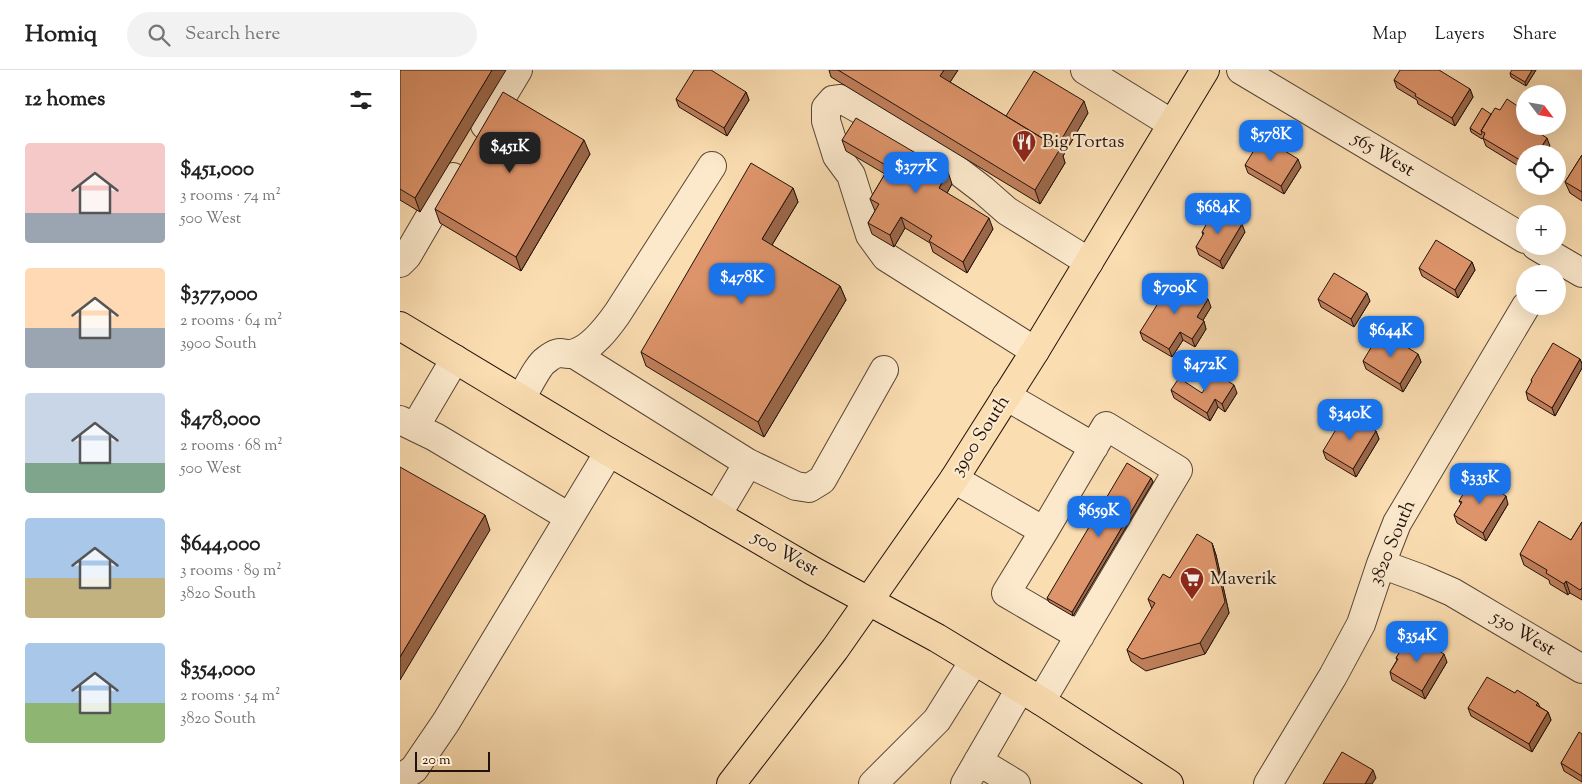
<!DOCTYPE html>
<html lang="en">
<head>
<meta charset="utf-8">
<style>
  body { margin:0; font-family:"Sorts Mill Goudy",serif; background:#f2f2f2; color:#222; height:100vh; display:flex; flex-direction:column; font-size:19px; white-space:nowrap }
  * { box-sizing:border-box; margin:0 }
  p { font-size:16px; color:#767676 }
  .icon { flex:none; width:28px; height:28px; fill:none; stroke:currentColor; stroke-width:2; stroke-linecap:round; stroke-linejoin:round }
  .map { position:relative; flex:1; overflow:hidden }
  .details { display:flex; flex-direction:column; background:#fff; width:400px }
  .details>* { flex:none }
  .needle { width:32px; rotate:121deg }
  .buttons { position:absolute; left:1116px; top:15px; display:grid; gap:10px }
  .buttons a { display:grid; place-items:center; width:50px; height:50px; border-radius:50%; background:#fff; box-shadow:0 5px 20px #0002; font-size:25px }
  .scale { position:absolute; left:15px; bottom:12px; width:75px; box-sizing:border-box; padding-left:5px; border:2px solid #22120c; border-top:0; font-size:14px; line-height:18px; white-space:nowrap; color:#22120c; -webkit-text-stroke:4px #fce9cc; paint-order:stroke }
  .price { position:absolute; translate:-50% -42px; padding:0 11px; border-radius:10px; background:#1a73e8; color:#fff; font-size:16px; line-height:32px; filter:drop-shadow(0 1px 2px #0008) }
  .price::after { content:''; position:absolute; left:50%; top:30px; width:15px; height:11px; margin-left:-8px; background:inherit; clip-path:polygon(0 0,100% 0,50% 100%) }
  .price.selected { background:#222; color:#fff }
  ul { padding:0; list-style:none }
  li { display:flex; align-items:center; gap:15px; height:125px; padding:0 25px }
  li span { display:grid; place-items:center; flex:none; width:140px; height:100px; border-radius:5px; color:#555 }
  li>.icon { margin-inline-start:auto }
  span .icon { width:60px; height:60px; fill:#fffc; stroke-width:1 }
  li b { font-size:21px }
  h2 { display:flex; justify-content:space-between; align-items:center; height:60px; padding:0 25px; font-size:21px }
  header { display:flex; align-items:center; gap:30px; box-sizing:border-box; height:70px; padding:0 25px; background:#fff; border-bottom:1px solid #e0e0e0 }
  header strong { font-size:24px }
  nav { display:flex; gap:28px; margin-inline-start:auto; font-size:18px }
  .search { width:350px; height:45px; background:#f2f2f2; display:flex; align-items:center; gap:12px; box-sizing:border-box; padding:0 18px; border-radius:28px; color:#767676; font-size:19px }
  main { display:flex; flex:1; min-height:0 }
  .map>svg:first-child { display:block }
</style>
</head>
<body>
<header>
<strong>Homiq</strong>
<div class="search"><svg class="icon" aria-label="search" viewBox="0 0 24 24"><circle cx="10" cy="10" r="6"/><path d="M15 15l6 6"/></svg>Search here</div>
<nav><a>Map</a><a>Layers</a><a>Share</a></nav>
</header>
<main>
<section class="details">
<h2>12 homes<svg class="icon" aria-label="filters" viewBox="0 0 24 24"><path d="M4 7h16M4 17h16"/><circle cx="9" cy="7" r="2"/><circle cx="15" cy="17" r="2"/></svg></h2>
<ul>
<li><span style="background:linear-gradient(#f6c9c9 70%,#9aa5b1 0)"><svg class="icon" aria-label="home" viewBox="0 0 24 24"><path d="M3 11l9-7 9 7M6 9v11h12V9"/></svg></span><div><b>$451,000</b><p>3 rooms · 74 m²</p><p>500 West</p></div></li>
<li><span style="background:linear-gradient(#ffd9b3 60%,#9aa5b1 0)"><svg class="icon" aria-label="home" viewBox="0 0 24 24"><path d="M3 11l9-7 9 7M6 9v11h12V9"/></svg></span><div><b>$377,000</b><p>2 rooms · 64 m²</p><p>3900 South</p></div></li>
<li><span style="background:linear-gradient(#c9d6e8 70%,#7fa58c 0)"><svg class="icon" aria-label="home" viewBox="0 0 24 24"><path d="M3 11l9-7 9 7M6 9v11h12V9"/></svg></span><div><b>$478,000</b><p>2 rooms · 68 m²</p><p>500 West</p></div></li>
<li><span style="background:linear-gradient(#a9c7e8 60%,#c2b280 0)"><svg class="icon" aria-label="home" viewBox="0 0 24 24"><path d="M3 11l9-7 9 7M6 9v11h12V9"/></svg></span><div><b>$644,000</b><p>3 rooms · 89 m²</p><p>3820 South</p></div></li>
<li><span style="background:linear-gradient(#a9c7e8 60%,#8fb573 0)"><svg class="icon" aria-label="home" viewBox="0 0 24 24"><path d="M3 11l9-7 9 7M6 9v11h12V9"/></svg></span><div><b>$354,000</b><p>2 rooms · 54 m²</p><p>3820 South</p></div></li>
</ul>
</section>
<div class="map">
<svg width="1182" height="714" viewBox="0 0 1182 714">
  <rect width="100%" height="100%" fill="#faddb1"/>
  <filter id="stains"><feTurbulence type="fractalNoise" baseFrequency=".004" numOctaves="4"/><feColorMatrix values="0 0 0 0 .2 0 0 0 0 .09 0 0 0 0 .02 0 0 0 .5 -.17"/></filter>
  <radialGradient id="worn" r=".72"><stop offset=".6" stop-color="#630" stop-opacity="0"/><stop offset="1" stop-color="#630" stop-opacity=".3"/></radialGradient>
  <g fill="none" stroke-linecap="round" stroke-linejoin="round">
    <defs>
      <path id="minor" d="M 685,0 L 772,54
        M 841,0 L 1125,169
        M 85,55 L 118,0
        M 1136,176 L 1182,203
        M 0,193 L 7,186 L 53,107
        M 635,281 L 486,187 L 470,165 L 451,105 L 437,86 L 426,51 L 426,38 L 433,30 L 441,29 L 527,77 L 583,120 L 607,141 L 689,192
        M 174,284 L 348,393 L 396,416 L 409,418 L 422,410 L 484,300
        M 606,326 L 694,377
        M 121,328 C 127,319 138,295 146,290 C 162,277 162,287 175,283 C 192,278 207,258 217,244 L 312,96
        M 0,350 L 35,367 L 169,447
        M 15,357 L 55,289
        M 554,409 L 644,461
        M 317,445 L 348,393
        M 981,494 L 1022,509 L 1052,522 L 1182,599
        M 641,631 L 778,400 L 706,356 L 644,461 L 606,523 L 680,566
        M 578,691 L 616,714
        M 0,709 L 14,699 L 46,652 L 209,382
        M 473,714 L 537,650 L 574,591
        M 565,714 L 620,619
        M 868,714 L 933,606 L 961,554 L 981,494 L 997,453 L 1126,236"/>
      <path id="major" d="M 0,256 L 209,382 L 413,501 L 537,568 L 641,631 L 769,714
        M 331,714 L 435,579 L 554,409 L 635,281 L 805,0"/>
    </defs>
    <use href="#minor" stroke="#584535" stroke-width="30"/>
    <use href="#major" stroke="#22120c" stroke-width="30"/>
    <use href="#minor" stroke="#fce9cc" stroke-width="28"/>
    <use href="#major" stroke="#faddb1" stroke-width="28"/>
  </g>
  <path fill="#bf7f5b" stroke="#22120c" d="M 0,0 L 20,142 L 0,130 Z
    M 429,0 L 558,0 L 550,12 L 606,46 L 688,43 L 663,86 L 665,93 L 640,134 L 431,7 Z
    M 1136,0 L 1126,16 L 1111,7 L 1110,3 Z
    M 994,10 L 1070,19 L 1073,27 L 1055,56 L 1018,34 L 1017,30 L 997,18 Z
    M 346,22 L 349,30 L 327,66 L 279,37 L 276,29 Z
    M 1091,44 L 1125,56 L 1140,56 L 1136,61 L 1150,76 L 1125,84 L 1125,100 L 1086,76 L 1083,68 L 1082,69 L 1071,62 L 1070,58 Z
    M 442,70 L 552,114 L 547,123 L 593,159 L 567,203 L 533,182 L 530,173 L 505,158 L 494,177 L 472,164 L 468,153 L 475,141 L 470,129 L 485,104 L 446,81 Z
    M 190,84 L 121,201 L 40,153 L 35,139 Z
    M 1182,85 L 1182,131 L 1170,123 L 1165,112 Z
    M 845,95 L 901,97 L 884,124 L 848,103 Z
    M 393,118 L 398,132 L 372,175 L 440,216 L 446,230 L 364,367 L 246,296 L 241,282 Z
    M 802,162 L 845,162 L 823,199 L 799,185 L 796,177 L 803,165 Z
    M 1072,192 L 1075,200 L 1058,228 L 1022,206 L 1019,198 Z
    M 918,229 L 970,231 L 954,257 L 921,237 Z
    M 811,237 L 803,250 L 806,259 L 795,277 L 783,270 L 772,287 L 743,270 L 740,262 Z
    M 1018,284 L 1021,292 L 1003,322 L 966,299 L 963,291 Z
    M 1180,289 L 1182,294 L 1182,298 L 1155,346 L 1128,330 L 1126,322 L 1132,312 L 1131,310 Z
    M 771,320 L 802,323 L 837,323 L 825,342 L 818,337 L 810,351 L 774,328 Z
    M 976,361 L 979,369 L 956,407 L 926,389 L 923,381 Z
    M 751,408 L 753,412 L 673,546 L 649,532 L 647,528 Z
    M 1067,423 L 1108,434 L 1086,471 L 1057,453 L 1054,445 L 1061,434 L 1059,431 Z
    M 1182,452 L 1182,530 L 1170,523 L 1168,525 L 1150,514 L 1149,510 L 1124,495 L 1120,484 L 1171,470 Z
    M 812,473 L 816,485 L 829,543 L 805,584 L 746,601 L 731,591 L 727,580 L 752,539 L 748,529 L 770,508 Z
    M 1003,578 L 1047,592 L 1025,629 L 992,610 L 990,602 L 997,590 L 996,588 Z
    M 1115,623 L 1138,633 L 1140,637 L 1148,642 L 1151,650 L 1132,682 L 1071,646 L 1068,638 Z
    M 1182,664 L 1182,712 L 1164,701 L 1161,693 Z"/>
  <path fill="#9b684a" stroke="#22120c" d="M 92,0 L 106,0 L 20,142 L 15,128 Z
    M 544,0 L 558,0 L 545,20 L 540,6 Z
    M 1132,0 L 1136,0 L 1126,16 L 1125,12 Z
    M 1070,19 L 1073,27 L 1055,56 L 1052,48 Z
    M 346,22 L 349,30 L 327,66 L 324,58 Z
    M 684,31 L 688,43 L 663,86 L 665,93 L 640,134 L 635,120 L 656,78 Z
    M 1132,56 L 1140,56 L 1134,66 L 1131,58 Z
    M 1147,68 L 1150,76 L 1145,84 L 1137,84 Z
    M 184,70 L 190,84 L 121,201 L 116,187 Z
    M 898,89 L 901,97 L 884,124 L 881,116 Z
    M 548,102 L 552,114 L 543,130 L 539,118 Z
    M 393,118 L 398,132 L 367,183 L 362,169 Z
    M 501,147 L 505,158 L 494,177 L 490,165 Z
    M 589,148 L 593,159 L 567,203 L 563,192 Z
    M 842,154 L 845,162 L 823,199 L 820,191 Z
    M 1072,192 L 1075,200 L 1058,228 L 1055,220 Z
    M 440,216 L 446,230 L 364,367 L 358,352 Z
    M 967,223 L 970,231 L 954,257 L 951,249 Z
    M 808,229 L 811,237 L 800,255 L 797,247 Z
    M 804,251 L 806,259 L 795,277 L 792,269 Z
    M 780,262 L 783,270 L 772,287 L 769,279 Z
    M 1018,284 L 1021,292 L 1003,322 L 1000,314 Z
    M 1180,289 L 1182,294 L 1182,298 L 1155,346 L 1152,338 Z
    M 834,315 L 837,323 L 825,342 L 822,334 Z
    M 815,329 L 818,337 L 810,351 L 807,343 Z
    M 976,361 L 979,369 L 956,407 L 953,399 Z
    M 751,408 L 753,412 L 673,546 L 672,542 Z
    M 1106,426 L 1108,434 L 1086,471 L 1083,463 Z
    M 85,445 L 90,460 L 0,610 L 0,587 Z
    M 812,473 L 816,485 L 829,543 L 805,584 L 800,573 Z
    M 1166,511 L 1170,523 L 1168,525 L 1164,514 Z
    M 1044,584 L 1047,592 L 1025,629 L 1022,621 Z
    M 1148,642 L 1151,650 L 1132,682 L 1129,674 Z
    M 973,700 L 976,708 L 972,714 L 965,714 Z"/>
  <path fill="#de946a" stroke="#22120c" d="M 0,0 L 92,0 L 15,128 L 0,119 Z
    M 294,0 L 311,0 L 346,22 L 324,58 L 276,29 Z
    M 438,0 L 544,0 L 540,6 L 660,79 L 635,120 Z
    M 1000,0 L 1039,0 L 1070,19 L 1052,48 L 1015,26 L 1016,24 L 994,10 Z
    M 1112,0 L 1132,0 L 1125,12 L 1110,3 Z
    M 634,1 L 684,31 L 657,77 L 606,46 Z
    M 103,22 L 184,70 L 116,187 L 35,139 Z
    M 1107,29 L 1125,41 L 1125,56 L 1132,56 L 1131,58 L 1147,68 L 1137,84 L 1125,84 L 1125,93 L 1083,68 L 1085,63 L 1081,61 L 1095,38 L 1100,40 Z
    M 1082,38 L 1091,44 L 1081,61 L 1082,63 L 1081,65 L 1070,58 Z
    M 456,48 L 548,102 L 539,118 L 589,148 L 563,192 L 529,171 L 532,166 L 501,147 L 490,165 L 468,153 L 479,134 L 470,129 L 489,97 L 442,70 Z
    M 862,67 L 898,89 L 881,116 L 845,95 Z
    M 1182,85 L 1182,122 L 1165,112 Z
    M 351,93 L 393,118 L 362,169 L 440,216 L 358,352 L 241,282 Z
    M 815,139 L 842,154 L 820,191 L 796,177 L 804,163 L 802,162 Z
    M 1036,170 L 1072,192 L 1055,220 L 1019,198 Z
    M 934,203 L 967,223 L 951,249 L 918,229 Z
    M 774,208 L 808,229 L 797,247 L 804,251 L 792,269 L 780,262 L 769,279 L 740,262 Z
    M 981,261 L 1018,284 L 1000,314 L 963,291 Z
    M 1153,273 L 1180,289 L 1152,338 L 1126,322 L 1132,311 L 1131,310 Z
    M 815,303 L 834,315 L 822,334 L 815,329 L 807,343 L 771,320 L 779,308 L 802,323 Z
    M 946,343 L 976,361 L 953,399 L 923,381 Z
    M 727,393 L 751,408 L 672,542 L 647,528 Z
    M 0,397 L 85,445 L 0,587 Z
    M 1076,408 L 1106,426 L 1083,463 L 1054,445 L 1062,432 L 1059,431 L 1065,421 L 1067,423 Z
    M 1139,451 L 1171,470 L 1182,452 L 1182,518 L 1180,520 L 1166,511 L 1164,514 L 1146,503 L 1147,500 L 1120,484 Z
    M 797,464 L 812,473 L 825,532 L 800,573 L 742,589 L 727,580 L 755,533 L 748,529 L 763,504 L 770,508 Z
    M 1011,565 L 1044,584 L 1022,621 L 990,602 L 998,589 L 996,588 L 1002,578 L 1003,578 Z
    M 1087,607 L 1115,623 L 1117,620 L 1138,633 L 1136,635 L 1148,642 L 1129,674 L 1068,638 Z
    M 1179,662 L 1182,664 L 1182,706 L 1161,693 Z
    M 942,682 L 973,700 L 965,714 L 923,714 Z"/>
  <defs>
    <symbol id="restaurant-pin" viewBox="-11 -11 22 30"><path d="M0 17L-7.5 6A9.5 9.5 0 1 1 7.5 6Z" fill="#8f2418" stroke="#fce9cc"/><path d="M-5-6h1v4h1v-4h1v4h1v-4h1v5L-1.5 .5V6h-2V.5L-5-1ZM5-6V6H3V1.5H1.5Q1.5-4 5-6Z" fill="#fff"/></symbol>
    <symbol id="supermarket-pin" viewBox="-11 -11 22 30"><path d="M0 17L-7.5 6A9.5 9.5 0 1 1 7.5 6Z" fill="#8f2418" stroke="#fce9cc"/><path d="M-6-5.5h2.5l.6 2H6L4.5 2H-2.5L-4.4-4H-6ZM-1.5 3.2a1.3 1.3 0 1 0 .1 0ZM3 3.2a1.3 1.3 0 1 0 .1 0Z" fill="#fff"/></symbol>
  </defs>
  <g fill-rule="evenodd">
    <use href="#restaurant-pin" x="610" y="58" width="28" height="38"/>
    <use href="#supermarket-pin" x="778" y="495" width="28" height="38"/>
  </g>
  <g text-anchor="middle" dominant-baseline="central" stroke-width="4.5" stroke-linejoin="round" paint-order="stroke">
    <g font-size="19" fill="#22120c" stroke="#fce9cc" text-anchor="start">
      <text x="642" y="72">Big Tortas</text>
      <text x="810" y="509">Maverik</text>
    </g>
    <g font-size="19" fill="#22120c" stroke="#fce9cc">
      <text transform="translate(983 85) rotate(31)">565 West</text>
      <text transform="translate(581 366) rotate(-57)">3900 South</text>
      <text transform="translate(993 473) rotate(-67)">3820 South</text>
      <text transform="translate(385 484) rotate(30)">500 West</text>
      <text transform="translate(1123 564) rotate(31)">530 West</text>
    </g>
  </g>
  <rect width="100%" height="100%" filter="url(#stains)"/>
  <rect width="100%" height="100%" fill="url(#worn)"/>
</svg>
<div class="buttons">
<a><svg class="needle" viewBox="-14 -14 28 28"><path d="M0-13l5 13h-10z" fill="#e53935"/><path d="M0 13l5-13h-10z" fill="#767676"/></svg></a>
<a><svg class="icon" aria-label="locate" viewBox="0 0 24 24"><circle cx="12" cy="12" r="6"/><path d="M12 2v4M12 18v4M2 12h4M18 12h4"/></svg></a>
<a>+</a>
<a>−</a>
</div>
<div class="scale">20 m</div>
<b class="price" style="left:871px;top:92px">$578K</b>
<b class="price selected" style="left:110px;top:104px">$451K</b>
<b class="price" style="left:516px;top:124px">$377K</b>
<b class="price" style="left:818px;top:165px">$684K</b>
<b class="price" style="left:342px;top:235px">$478K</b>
<b class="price" style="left:775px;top:245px">$709K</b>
<b class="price" style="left:991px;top:288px">$644K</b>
<b class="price" style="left:805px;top:322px">$472K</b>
<b class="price" style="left:950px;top:371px">$340K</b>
<b class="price" style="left:1080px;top:435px">$335K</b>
<b class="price" style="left:699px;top:468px">$659K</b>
<b class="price" style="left:1017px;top:593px">$354K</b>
</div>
</main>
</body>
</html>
